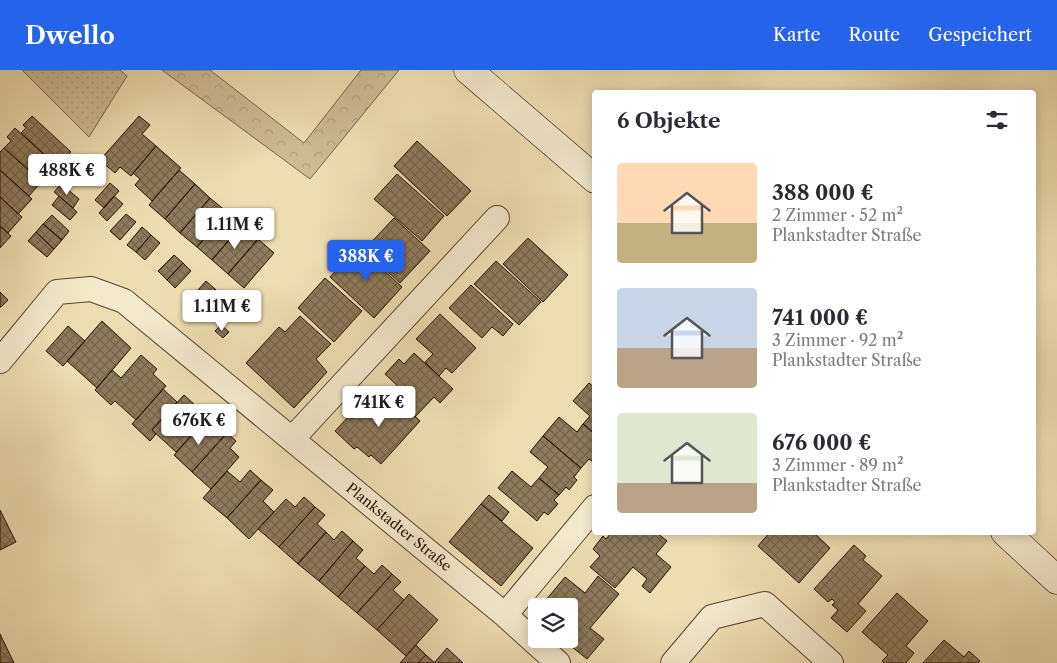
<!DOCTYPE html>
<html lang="de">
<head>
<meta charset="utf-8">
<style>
  body { margin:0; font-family:"Libre Caslon Text",serif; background:#f7f7f7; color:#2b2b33; height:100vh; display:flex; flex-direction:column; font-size:19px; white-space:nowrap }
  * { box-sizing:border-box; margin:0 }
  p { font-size:16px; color:#7c7c81 }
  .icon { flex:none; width:28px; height:28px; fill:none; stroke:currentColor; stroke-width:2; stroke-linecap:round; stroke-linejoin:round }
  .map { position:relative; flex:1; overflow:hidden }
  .side { position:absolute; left:592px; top:20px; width:444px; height:445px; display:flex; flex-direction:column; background:#fff; border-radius:5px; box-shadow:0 2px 12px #0003 }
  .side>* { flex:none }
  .fabs { position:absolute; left:528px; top:528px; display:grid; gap:10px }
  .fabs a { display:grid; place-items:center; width:50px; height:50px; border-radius:5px; background:#fff; box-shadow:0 2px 12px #0003; font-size:25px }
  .price { position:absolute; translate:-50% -42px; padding:0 11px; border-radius:5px; background:#fff; color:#222; font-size:16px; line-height:32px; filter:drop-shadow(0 1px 2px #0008) }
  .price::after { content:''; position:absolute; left:50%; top:30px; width:15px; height:11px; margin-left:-8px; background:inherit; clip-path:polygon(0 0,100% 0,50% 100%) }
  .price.active { background:#2563eb; color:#fff }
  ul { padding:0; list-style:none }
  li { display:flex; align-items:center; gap:15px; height:125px; padding:0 25px }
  li span { display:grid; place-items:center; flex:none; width:140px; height:100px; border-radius:5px; color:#555 }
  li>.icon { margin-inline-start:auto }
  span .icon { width:60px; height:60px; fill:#fffc; stroke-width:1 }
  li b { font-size:21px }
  h2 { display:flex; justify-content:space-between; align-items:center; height:60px; padding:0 25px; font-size:21px }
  header { display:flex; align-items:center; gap:30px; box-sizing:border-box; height:70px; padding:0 25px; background:#2563eb; color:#fff }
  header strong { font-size:24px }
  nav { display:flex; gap:28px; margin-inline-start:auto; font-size:18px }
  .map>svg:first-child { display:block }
</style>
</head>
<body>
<header>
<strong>Dwello</strong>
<nav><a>Karte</a><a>Route</a><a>Gespeichert</a></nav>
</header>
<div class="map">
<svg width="1057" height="593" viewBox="0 0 1057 593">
  <defs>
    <pattern id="forest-crowns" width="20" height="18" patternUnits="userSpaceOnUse" patternTransform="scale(1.25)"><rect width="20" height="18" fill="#ccbb93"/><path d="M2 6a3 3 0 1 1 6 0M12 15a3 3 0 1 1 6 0" fill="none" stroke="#afa07d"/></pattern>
    <pattern id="park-dots" width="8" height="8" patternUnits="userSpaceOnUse" patternTransform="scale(1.25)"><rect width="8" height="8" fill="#ccbb93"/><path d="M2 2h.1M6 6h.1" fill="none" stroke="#afa07d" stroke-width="1.8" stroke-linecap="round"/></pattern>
    <pattern id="building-cross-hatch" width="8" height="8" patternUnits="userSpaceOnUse" patternTransform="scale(1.25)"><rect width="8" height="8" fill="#8e7c5c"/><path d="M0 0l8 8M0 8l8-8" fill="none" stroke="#74644a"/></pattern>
  </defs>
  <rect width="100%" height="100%" fill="#eddeb1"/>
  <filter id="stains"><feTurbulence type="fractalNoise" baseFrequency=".004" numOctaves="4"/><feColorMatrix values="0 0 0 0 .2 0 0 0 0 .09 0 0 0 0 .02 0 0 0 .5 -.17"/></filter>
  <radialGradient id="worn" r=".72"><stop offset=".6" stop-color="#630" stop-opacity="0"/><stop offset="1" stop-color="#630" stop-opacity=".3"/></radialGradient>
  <path fill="url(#forest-crowns)" stroke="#7a664a" d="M 162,0 L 210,0 L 304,73 L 361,0 L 399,0 L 310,109 Z"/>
  <path fill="url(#park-dots)" stroke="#7a664a" d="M 22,0 L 120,0 L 127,6 L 89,67 Z"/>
  <path fill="url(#building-cross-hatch)" stroke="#281100" d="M 32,46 L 71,82 L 57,96 L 21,63 L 26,58 L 23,55 Z
    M 139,46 L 150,55 L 142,64 L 156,76 L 131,106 L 120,97 L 115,103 L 100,90 Z
    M 15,58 L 52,92 L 38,108 L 4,78 L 11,71 L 7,67 Z
    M 417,71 L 471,121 L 447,146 L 394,96 Z
    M 156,76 L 181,98 L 152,131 L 135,115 L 140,109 L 133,103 Z
    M 4,78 L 41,112 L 29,126 L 0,100 L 0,82 Z
    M 0,100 L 32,129 L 18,144 L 0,127 Z
    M 179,100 L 195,114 L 165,149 L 149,135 Z
    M 397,104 L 444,146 L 422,171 L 374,129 Z
    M 110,113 L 119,121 L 104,138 L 95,130 Z
    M 61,114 L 79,129 L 73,138 L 54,122 Z
    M 195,114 L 210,128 L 180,163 L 165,149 Z
    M 59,126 L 77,142 L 70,150 L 52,135 Z
    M 114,126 L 123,134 L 107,151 L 99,143 Z
    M 0,127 L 22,147 L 8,163 L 0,156 Z
    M 210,128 L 227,142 L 197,177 L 180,163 Z
    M 227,142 L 242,155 L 212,190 L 197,177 Z
    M 126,144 L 136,152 L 120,170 L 110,161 Z
    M 52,145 L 69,161 L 62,170 L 43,154 Z
    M 394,148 L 430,181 L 400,213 L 364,180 Z
    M 43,154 L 62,170 L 54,179 L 36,162 Z
    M 242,155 L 258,169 L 228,204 L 212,190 Z
    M 0,156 L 11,166 L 0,178 Z
    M 142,157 L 151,165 L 136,182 L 127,175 Z
    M 36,162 L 54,179 L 47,187 L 28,171 Z
    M 151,165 L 160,173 L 145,190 L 136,182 Z
    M 528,168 L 568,205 L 543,232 L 503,194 Z
    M 258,169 L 274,183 L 244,218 L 228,204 Z
    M 358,177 L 402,217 L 374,248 L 330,207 Z
    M 174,185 L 183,193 L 167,210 L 158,201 Z
    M 496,191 L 541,232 L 519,255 L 474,214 Z
    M 183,193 L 191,201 L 175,218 L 167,210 Z
    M 325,208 L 362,241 L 334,272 L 298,238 Z
    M 206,211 L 215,219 L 198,237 L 190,229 Z
    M 471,215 L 513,254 L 503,266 L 492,257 L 482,268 L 449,238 Z
    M 215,219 L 225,228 L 208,246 L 198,237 Z
    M 0,222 L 8,230 L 1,237 L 0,237 Z
    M 440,244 L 476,278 L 452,303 L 446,298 L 439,306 L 425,292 L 433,284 L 416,269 Z
    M 300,246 L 331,274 L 316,289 L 327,302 L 294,338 L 246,293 L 279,257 L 285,262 Z
    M 102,251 L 131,278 L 97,318 L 67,291 Z
    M 221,255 L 229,262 L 223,268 L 215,261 Z
    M 68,256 L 85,271 L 63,296 L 46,281 Z
    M 414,283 L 453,319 L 440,333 L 434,327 L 415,347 L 398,331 L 405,323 L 385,304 L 399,289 L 404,294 Z
    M 141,285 L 157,299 L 153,304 L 166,316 L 136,350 L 115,331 L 111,335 L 95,320 L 112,300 L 121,308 Z
    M 589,313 L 595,318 L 595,364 L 583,354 L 590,346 L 573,331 Z
    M 163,319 L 177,332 L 152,360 L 156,364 L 150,371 L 132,354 Z
    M 387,321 L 420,351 L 381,394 L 371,385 L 369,387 L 357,377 L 354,379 L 335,361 L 349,346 L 352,349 L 367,333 L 372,337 Z
    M 184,325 L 208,347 L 176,382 L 152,360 Z
    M 559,347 L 577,362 L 583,354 L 595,364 L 595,390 L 593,392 L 589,389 L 581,398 L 543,366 Z
    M 218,354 L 227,363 L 192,402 L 174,385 L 201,355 L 210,363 Z
    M 227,363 L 236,371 L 230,378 L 239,387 L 211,419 L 192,402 Z
    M 543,366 L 581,398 L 574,407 L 577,410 L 569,420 L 566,417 L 559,425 L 539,408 L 548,397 L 530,382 Z
    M 250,400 L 261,410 L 227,448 L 203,428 L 227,401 L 240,412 Z
    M 512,401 L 531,417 L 539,408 L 559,425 L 554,430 L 558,434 L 548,445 L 544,442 L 537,451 L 498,418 Z
    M 261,410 L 273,420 L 263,431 L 274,442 L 249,469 L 227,448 Z
    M 489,425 L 509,442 L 502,451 L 481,434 Z
    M 304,427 L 315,437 L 279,477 L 258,459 L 286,429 L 295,437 Z
    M 481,434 L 533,478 L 501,516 L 449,472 Z
    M 315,437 L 325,445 L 317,454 L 326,462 L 298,494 L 279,477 Z
    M 0,440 L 16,472 L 0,480 Z
    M 342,461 L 353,471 L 319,511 L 298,494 L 326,462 L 334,470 Z
    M 612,462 L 656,462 L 667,471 L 656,484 L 671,497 L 650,523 L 642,516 L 647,509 L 633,497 L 615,518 L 590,497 L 600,486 L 593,479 L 603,466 L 606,469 Z
    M 770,462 L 813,462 L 830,478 L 799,513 L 758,476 Z
    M 353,471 L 363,480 L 356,488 L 365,496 L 338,527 L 319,511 Z
    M 854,475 L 866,486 L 863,490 L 882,506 L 858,534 L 866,541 L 847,562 L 831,548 L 838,540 L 832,535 L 835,532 L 832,529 L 828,532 L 814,519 Z
    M 382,495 L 392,504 L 357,543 L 338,527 L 365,496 L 374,504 Z
    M 392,504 L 401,512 L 393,520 L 404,530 L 377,560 L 357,543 Z
    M 598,506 L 619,524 L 590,558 L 604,569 L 587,589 L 562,569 L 569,569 L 569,536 L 541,536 L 565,507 L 585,523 Z
    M 897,523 L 928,551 L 906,576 L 914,583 L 906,593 L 884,593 L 882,591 L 888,585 L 862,562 Z
    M 409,524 L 438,550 L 406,586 L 377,560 Z
    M 0,564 L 14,593 L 0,593 Z
    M 944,570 L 964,587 L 969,581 L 980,591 L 978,593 L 923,593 Z
    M 416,575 L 426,585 L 418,593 L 400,593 Z
    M 447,578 L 463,593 L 434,593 Z
    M 426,585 L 435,593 L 418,593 Z"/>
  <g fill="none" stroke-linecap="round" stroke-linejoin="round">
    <defs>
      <path id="street" d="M 0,291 L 57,222 L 91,219 L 124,231 L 505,545 L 558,593
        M 292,369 L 497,148
        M 505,545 L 595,437
        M 673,593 L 712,547 L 765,534 L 831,593"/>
      <path id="secondary" d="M 468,0 L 595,109
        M 1005,462 L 1057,510"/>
    </defs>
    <use href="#street" stroke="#59442c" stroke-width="26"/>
    <use href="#secondary" stroke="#281100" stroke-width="29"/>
    <use href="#street" stroke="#f3eacc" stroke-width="24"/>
    <use href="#secondary" stroke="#f3eacc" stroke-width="28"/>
  </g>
  <g text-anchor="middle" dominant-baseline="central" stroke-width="5" stroke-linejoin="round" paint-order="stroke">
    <g font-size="14" fill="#281100" stroke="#f3eacc">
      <text transform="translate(399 457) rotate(39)">Plankstadter Straße</text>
    </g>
  </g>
  <rect width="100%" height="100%" filter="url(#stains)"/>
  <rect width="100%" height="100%" fill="url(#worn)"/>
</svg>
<div class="fabs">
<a><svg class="icon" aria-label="layers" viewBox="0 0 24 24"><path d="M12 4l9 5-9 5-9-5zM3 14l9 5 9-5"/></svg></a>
</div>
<b class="price" style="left:67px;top:126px">488K €</b>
<b class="price" style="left:235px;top:180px">1.11M €</b>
<b class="price active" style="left:366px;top:212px">388K €</b>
<b class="price" style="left:222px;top:262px">1.11M €</b>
<b class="price" style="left:379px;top:358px">741K €</b>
<b class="price" style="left:199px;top:376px">676K €</b>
<section class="side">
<h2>6 Objekte<svg class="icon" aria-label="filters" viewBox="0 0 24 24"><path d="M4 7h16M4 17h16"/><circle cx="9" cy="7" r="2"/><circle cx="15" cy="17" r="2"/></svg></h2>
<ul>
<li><span style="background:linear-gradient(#ffd9b3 60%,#c2b280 0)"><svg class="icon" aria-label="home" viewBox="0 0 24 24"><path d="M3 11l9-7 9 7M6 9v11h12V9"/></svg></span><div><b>388 000 €</b><p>2 Zimmer · 52 m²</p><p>Plankstadter Straße</p></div></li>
<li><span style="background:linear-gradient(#c9d6e8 60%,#b9a48a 0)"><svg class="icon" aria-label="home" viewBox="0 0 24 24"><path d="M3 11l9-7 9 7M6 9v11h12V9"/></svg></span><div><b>741 000 €</b><p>3 Zimmer · 92 m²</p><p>Plankstadter Straße</p></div></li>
<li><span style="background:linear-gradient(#dfe7d0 70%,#b9a48a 0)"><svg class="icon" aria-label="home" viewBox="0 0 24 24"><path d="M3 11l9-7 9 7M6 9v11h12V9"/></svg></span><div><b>676 000 €</b><p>3 Zimmer · 89 m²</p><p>Plankstadter Straße</p></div></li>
</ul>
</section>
</div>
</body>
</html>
